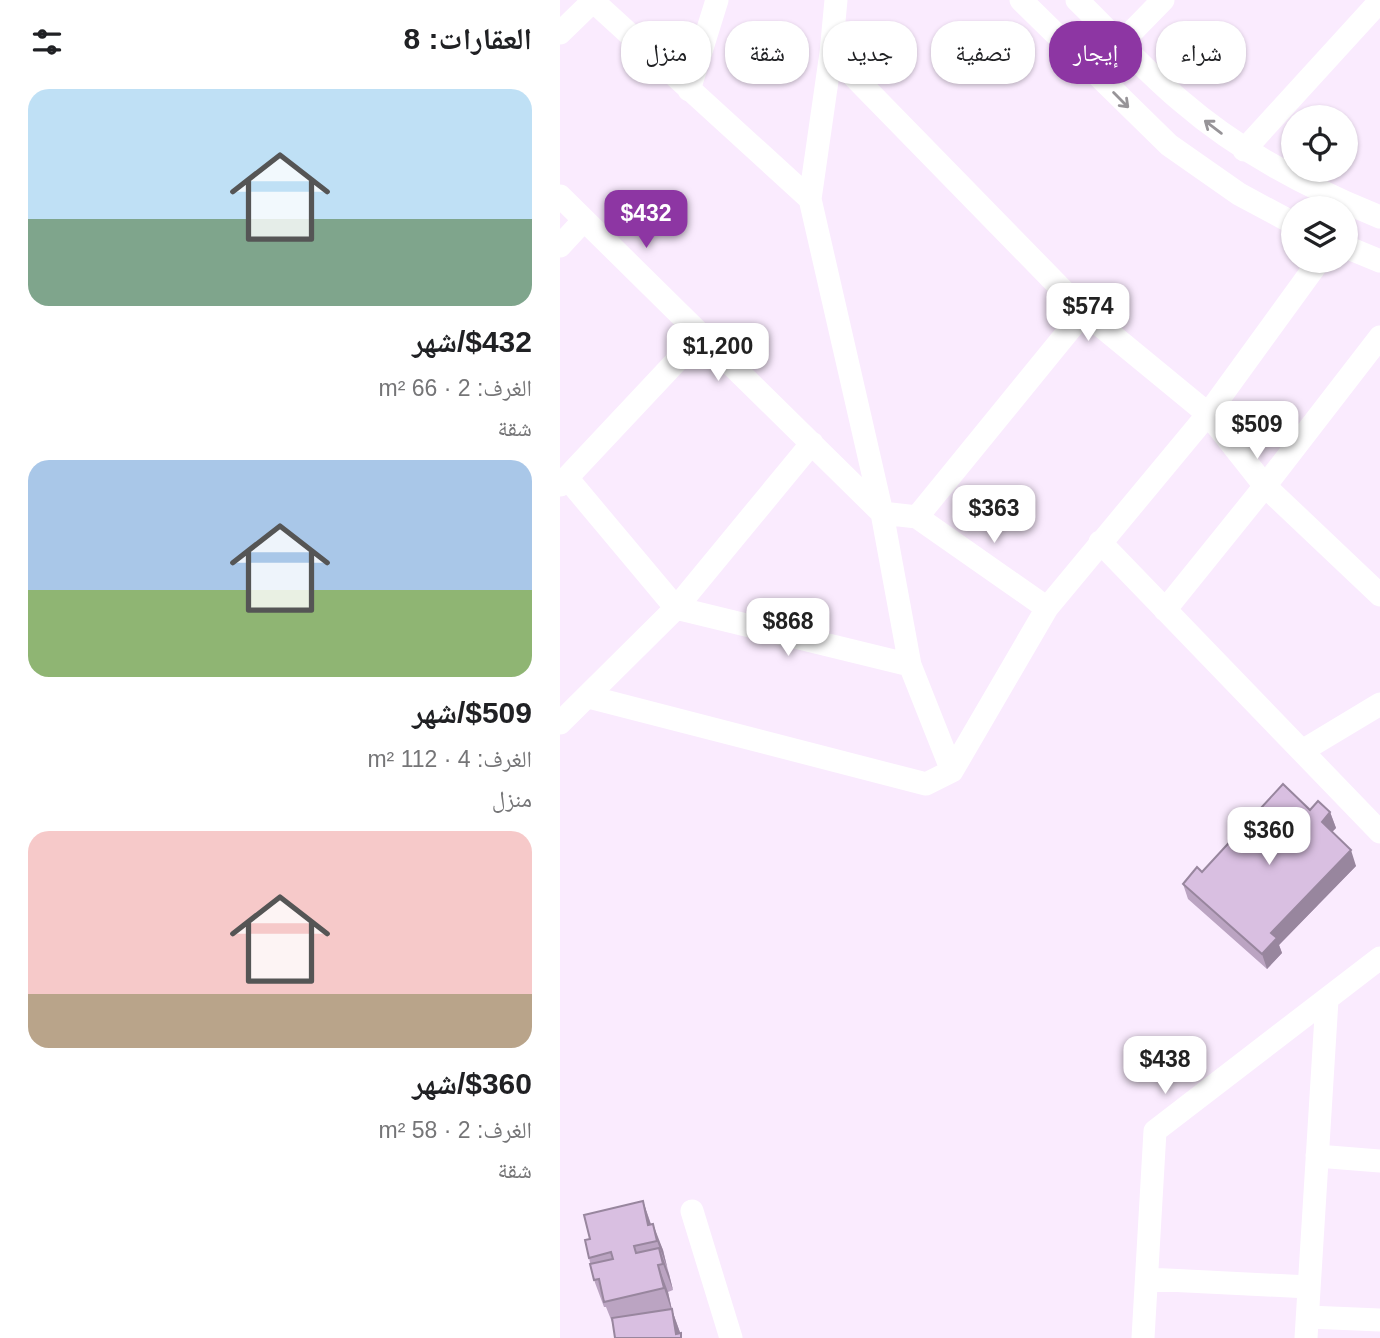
<!DOCTYPE html>
<html lang="ar">
<head>
<meta charset="utf-8">
<style>
  body { margin:0; font-family:Arial,"Noto Naskh Arabic",sans-serif; background:#f2f2f2; color:#202124; direction:rtl; height:100vh; display:flex; flex-direction:column; font-size:26px; white-space:nowrap }
  * { box-sizing:border-box; margin:0 }
  p { font-size:23px; color:#757577 }
  .icon { flex:none; width:38px; height:38px; fill:none; stroke:currentColor; stroke-width:2; stroke-linecap:round; stroke-linejoin:round }
  .map { position:relative; flex:1; overflow:hidden; direction:ltr }
  .drawer { display:flex; flex-direction:column; background:#fff; width:560px }
  .drawer>* { flex:none }
  .hud { position:absolute; left:21px; top:21px; width:665px; height:63px; direction:rtl; display:flex; gap:14px }
  .fabs { position:absolute; left:721px; top:105px; display:grid; gap:14px }
  .fabs a { display:grid; place-items:center; width:77px; height:77px; border-radius:50%; background:#fff; box-shadow:0 2px 5px #0004; font-size:35px }
  .price { position:absolute; translate:-50% -60px; padding:0 16px; border-radius:14px; background:#fff; color:#222; font-size:23px; line-height:46px; filter:drop-shadow(0 2px 4px #0008) }
  .price::after { content:''; position:absolute; left:50%; top:42px; width:21px; height:16px; margin-left:-10px; background:inherit; clip-path:polygon(0 0,100% 0,50% 100%) }
  .price.active { background:#8d36a3; color:#fff }
  ul { padding:0; list-style:none }
  li { display:grid; align-content:center; gap:14px; height:371px; padding:0 28px }
  li span { display:grid; place-items:center; height:217px; border-radius:21px; color:#555 }
  li>.icon { margin-inline-start:auto }
  span .icon { width:126px; height:126px; fill:#fffc; stroke-width:1 }
  li b { font-size:30px }
  h2 { display:flex; justify-content:space-between; align-items:center; height:84px; padding:0 28px; font-size:30px }
  .pill { padding:0 24px; border-radius:28px; background:#fff; box-shadow:0 2px 5px #0004; font-size:24px; line-height:63px }
  .pill.active { background:#8d36a3; color:#fff }
  main { display:flex; flex:1; min-height:0 }
  .map>svg:first-child { display:block }
</style>
</head>
<body>
<main>
<div class="map">
<svg width="820" height="1338" viewBox="0 0 820 1338">
  <rect width="100%" height="100%" fill="#faebfe"/>
  <g fill="none" stroke-linecap="round" stroke-linejoin="round">
    <path stroke="#fff" stroke-width="23" d="M 32,0 L 250,199
      M 461,0 L 609,145 L 679,194 L 733,223
      M 517,0 C 552,34 584,70 621,101 C 680,152 748,188 820,217
      M 0,33 L 33,1
      M 561,43 L 603,0
      M 271,53 L 524,312 L 648,414 L 705,486 L 820,595
      M 129,90 L 157,0
      M 684,150 L 820,1
      M 0,196 L 141,335
      M 0,246 L 24,220
      M 786,247 L 820,261
      M 7,478 L 116,608 L 350,665
      M 0,485 L 141,335 L 322,513 L 357,517 L 524,312
      M 357,517 L 487,608
      M 540,542 L 820,832
      M 605,610 L 705,486 L 820,337
      M 29,697 L 366,784 L 392,771 L 350,665 L 322,513 L 250,199 L 271,53 L 276,0
      M 0,723 L 116,608 L 252,443
      M 742,751 L 820,704
      M 392,771 L 487,608 L 648,414 L 759,261
      M 757,1156 L 820,1161
      M 132,1211 L 171,1338
      M 587,1279 L 749,1287
      M 748,1317 L 820,1320
      M 583,1338 L 595,1131 L 820,958
      M 746,1338 L 767,1000"/>
  </g>
  <path fill="#bba4c2" d="M 770,812 L 776,828 L 772,832 L 796,866 L 719,945 L 722,953 L 707,969 L 628,899 L 623,884 L 642,872 Z
    M 83,1201 L 91,1224 L 103,1250 L 113,1290 L 108,1292 L 112,1310 L 122,1338 L 55,1338 L 54,1327 L 46,1307 L 44,1307 L 34,1280 L 29,1258 L 30,1239 Z"/>
  <path fill="#98869e" d="M 770,812 L 776,828 L 767,837 L 762,822 Z
    M 791,850 L 796,866 L 719,945 L 722,953 L 707,969 L 702,954 L 711,933 Z
    M 83,1201 L 92,1228 L 88,1225 Z
    M 93,1224 L 103,1250 L 107,1267 L 97,1241 Z
    M 99,1248 L 109,1274 L 113,1290 L 103,1264 Z
    M 98,1265 L 108,1292 L 112,1310 L 122,1338 L 117,1338 L 116,1334 L 112,1312 L 104,1288 Z"/>
  <path fill="#d9bfe1" stroke="#98869e" stroke-width="2" d="M 723,784 L 750,810 L 758,801 L 770,812 L 762,822 L 791,850 L 711,933 L 717,938 L 702,954 L 623,884 L 637,867 L 642,872 Z
    M 83,1201 L 88,1225 L 93,1224 L 97,1241 L 74,1246 L 76,1253 L 99,1248 L 103,1264 L 98,1265 L 104,1288 L 44,1302 L 39,1279 L 34,1280 L 30,1264 L 53,1259 L 51,1252 L 29,1258 L 25,1240 L 30,1239 L 24,1215 Z
    M 112,1309 L 116,1334 L 121,1333 L 121,1338 L 55,1338 L 52,1318 Z"/>
  <defs><path id="oneway-shaft" d="M-6 0H5M1.5-3L5.5 0L1.5 3" fill="none" stroke-width="1.6" stroke-linecap="round" stroke-linejoin="round" transform="scale(1.75)"/></defs>
  <g stroke="#979498">
    <use href="#oneway-shaft" transform="translate(561 100) rotate(45)"/>
    <use href="#oneway-shaft" transform="translate(653 127) rotate(-143)"/>
  </g>
</svg>
<div class="fabs">
<a><svg class="icon" aria-label="locate" viewBox="0 0 24 24"><circle cx="12" cy="12" r="6"/><path d="M12 2v4M12 18v4M2 12h4M18 12h4"/></svg></a>
<a><svg class="icon" aria-label="layers" viewBox="0 0 24 24"><path d="M12 4l9 5-9 5-9-5zM3 14l9 5 9-5"/></svg></a>
</div>
<b class="price active" style="left:86px;top:250px">$432</b>
<b class="price" style="left:528px;top:343px">$574</b>
<b class="price" style="left:158px;top:383px">$1,200</b>
<b class="price" style="left:697px;top:461px">$509</b>
<b class="price" style="left:434px;top:545px">$363</b>
<b class="price" style="left:228px;top:658px">$868</b>
<b class="price" style="left:709px;top:867px">$360</b>
<b class="price" style="left:605px;top:1096px">$438</b>
<div class="hud">
<a class="pill">شراء</a>
<a class="pill active">إيجار</a>
<a class="pill">تصفية</a>
<a class="pill">جديد</a>
<a class="pill">شقة</a>
<a class="pill">منزل</a>
</div>
</div>
<section class="drawer">
<h2>العقارات: 8<svg class="icon" aria-label="filters" viewBox="0 0 24 24"><path d="M4 7h16M4 17h16"/><circle cx="9" cy="7" r="2"/><circle cx="15" cy="17" r="2"/></svg></h2>
<ul>
<li><span style="background:linear-gradient(#bfe0f5 60%,#7fa58c 0)"><svg class="icon" aria-label="home" viewBox="0 0 24 24"><path d="M3 11l9-7 9 7M6 9v11h12V9"/></svg></span><div><b>$432/شهر</b><p>الغرف: 2 · 66 m²</p><p>شقة</p></div></li>
<li><span style="background:linear-gradient(#a9c7e8 60%,#8fb573 0)"><svg class="icon" aria-label="home" viewBox="0 0 24 24"><path d="M3 11l9-7 9 7M6 9v11h12V9"/></svg></span><div><b>$509/شهر</b><p>الغرف: 4 · 112 m²</p><p>منزل</p></div></li>
<li><span style="background:linear-gradient(#f6c9c9 75%,#b9a48a 0)"><svg class="icon" aria-label="home" viewBox="0 0 24 24"><path d="M3 11l9-7 9 7M6 9v11h12V9"/></svg></span><div><b>$360/شهر</b><p>الغرف: 2 · 58 m²</p><p>شقة</p></div></li>
</ul>
</section>
</main>
</body>
</html>
